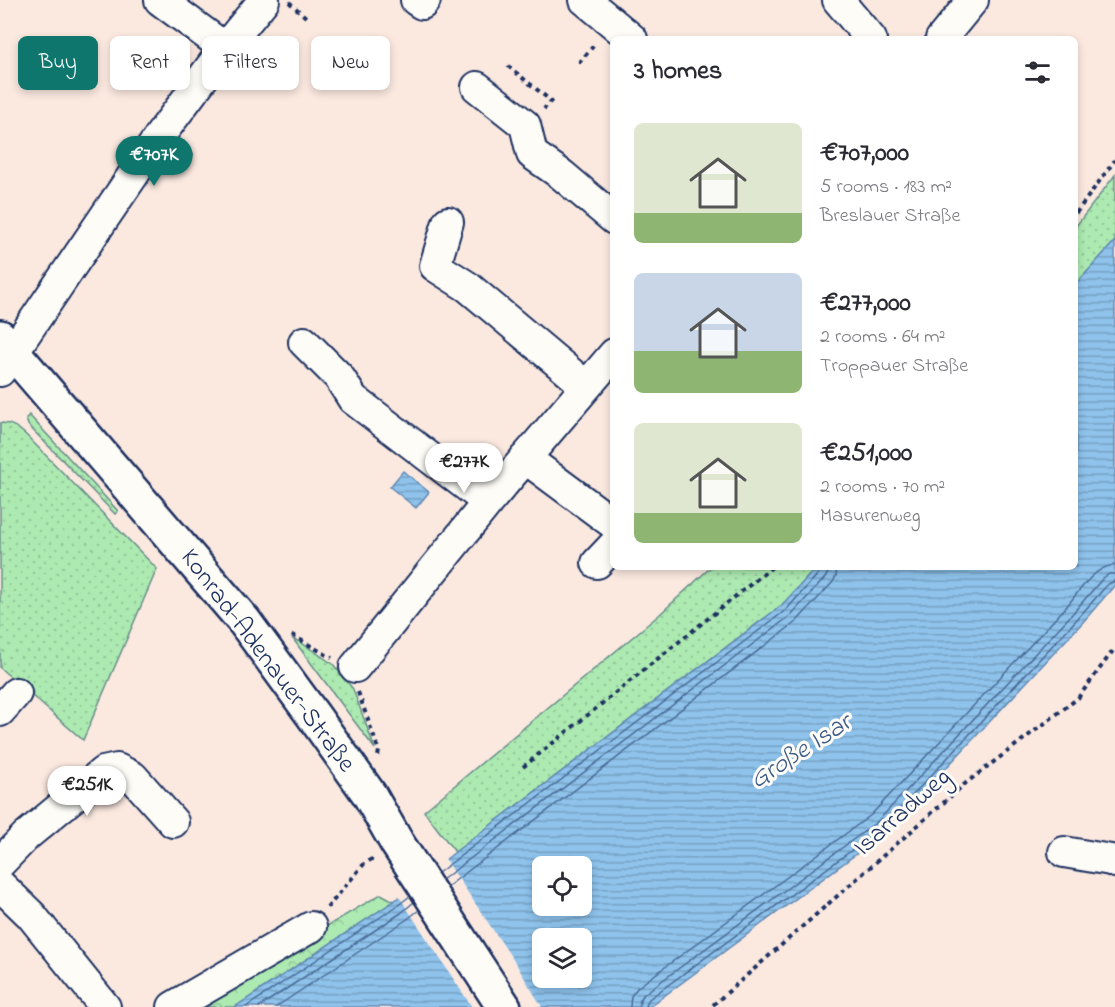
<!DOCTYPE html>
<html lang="en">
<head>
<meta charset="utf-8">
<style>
  body { margin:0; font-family:"Indie Flower",sans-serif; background:#f2f2f3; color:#2b2b33; height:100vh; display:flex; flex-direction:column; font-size:22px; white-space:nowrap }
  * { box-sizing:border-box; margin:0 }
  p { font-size:20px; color:#7c7c81 }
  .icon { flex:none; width:33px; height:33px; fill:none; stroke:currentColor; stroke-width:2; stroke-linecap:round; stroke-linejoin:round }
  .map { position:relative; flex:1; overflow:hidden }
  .drawer { position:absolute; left:610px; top:36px; width:468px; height:534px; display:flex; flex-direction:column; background:#fff; border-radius:9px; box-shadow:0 3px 9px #0003 }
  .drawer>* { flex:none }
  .top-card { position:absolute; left:18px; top:36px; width:502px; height:54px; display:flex; gap:12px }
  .fabs { position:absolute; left:532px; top:856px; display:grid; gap:12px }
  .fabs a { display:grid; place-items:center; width:60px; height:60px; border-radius:9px; background:#fff; box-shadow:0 3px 9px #0003; font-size:30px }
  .price { position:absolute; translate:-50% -51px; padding:0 14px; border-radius:21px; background:#fff; color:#222; font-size:20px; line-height:39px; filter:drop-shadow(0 2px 3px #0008) }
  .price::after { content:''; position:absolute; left:50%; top:36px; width:18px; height:14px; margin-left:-9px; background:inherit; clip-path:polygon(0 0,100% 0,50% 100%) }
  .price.active { background:#0f766e; color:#fff }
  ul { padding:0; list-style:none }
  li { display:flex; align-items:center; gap:18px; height:150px; padding:0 24px }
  li span { display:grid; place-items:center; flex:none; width:168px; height:120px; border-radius:9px; color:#555 }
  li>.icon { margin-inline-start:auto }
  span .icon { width:72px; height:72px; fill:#fffc; stroke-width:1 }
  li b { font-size:26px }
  h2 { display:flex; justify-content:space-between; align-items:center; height:72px; padding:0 24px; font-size:26px }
  .tag { padding:0 21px; border-radius:9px; background:#fff; box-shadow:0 3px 9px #0003; font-size:21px; line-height:54px }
  .tag.active { background:#0f766e; color:#fff }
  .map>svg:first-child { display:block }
</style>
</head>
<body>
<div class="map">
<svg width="1115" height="1007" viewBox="0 0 1115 1007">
  <defs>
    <pattern id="grass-dots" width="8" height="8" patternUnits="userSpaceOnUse" patternTransform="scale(1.5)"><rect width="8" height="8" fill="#adeab1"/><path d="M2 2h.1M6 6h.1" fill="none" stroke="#94c99b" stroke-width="1.8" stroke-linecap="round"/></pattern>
    <pattern id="forest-crowns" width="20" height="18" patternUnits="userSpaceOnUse" patternTransform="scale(1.5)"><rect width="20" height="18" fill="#adeab1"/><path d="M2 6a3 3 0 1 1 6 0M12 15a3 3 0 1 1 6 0" fill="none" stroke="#94c99b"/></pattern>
    <pattern id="water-rules" width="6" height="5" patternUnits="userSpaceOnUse" patternTransform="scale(1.5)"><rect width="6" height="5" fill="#8fc3ec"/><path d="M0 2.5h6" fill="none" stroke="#749fc2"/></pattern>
  </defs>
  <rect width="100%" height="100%" fill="#fbe9e0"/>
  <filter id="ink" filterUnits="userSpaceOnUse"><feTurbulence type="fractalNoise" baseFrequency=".0167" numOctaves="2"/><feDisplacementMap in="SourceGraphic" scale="12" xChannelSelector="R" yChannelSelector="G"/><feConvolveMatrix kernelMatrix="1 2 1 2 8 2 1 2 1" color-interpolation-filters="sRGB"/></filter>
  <g filter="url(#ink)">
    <path fill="url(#grass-dots)" stroke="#648c88" stroke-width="1.5" d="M 1115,175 L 1115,241 L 1076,284 L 1076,226 Z
      M 29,415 L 118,511 L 115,514 L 28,425 L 26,419 Z
      M 0,423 C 12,423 18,428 26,435 L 157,569 L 83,740 L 0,668 Z
      M 711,567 L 817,567 L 782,605 L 455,852 L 424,811 L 659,615 Z
      M 293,639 L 300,642 L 333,664 L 353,689 L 375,749 Z"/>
    <path fill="url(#forest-crowns)" stroke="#648c88" stroke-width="1.5" d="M 381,894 L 394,901 L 235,1007 L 190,1007 Z"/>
    <path fill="url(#water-rules)" stroke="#6188b3" stroke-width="1.5" fill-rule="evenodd" d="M 1115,241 L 1115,585 L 1083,622 L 886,832 L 649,1007 L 235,1007 L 394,901 L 455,852 L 782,605 L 817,567 L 1076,567 L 1076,284 ZM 543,867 L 582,867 L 582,906 L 543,906 ZM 543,939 L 582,939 L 582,978 L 543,978 Z
      M 403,471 L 429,492 L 416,508 L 390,487 Z"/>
    <path fill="#fbe9e0" d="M 444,857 L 516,964 L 542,1007 L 472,1007 L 398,895 Z"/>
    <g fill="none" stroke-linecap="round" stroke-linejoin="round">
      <path stroke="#496a97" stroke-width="1.5" d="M 438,873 L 786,610 L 819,573 L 821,567
        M 442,880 L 790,616 L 825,578 L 828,573 L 828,567
        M 447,887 L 796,622 L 833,582 L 836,576 L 837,567
        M 246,1007 L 397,906 L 410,896
        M 259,1007 L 401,913 L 414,902
        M 276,1007 L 406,920 L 419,910
        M 630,1007 L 631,996 L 638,987 L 871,815 L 1066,607 C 1079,592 1094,566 1115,565
        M 639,1007 L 640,1000 L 644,994 L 877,822 L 1073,613 L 1103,578 L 1109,574 L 1115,574
        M 646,1007 L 647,1003 L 649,999 L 882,828 L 1078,618 L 1108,584 L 1115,581"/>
      <defs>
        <path id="minor" d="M 160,0 L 225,48
          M 416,0 L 422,4 L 425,0
          M 585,0 L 632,39
          M 838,0 L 871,39
          M 941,39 L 973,0
          M 477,87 L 525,125 L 532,154 L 562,175 L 614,219
          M 448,222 L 435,266 L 468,287 L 586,386
          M 304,342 L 339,377 L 353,399 L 488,502
          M 0,371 L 161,134 L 225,48 L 264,0
          M 525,458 L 614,524
          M 597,563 L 614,545
          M 355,667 L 488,502 L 614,354
          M 0,711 L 16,693
          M 1064,852 L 1111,860 L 1115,862
          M 0,863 L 26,836 L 103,772 L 117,769 L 133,777 L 173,822
          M 0,885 L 31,915 L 105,1007
          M 173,1007 L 311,927"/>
        <path id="major" d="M 0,337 L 244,621 L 315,718 L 369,794 L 397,843 L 504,1007"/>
      </defs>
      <use href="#minor" stroke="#1b2f5e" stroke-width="34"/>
      <use href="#major" stroke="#1b2f5e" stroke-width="38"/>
      <path stroke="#1b2f5e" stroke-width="4" stroke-dasharray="4.5 4.5" stroke-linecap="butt" d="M 289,2 L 307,18
        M 259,46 L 275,58
        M 579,63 L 595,44
        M 508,66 L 551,101 L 544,109
        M 182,148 L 195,158
        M 1076,213 L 1115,160
        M 292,635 L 332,658
        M 358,692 L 379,751 L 378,756
        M 523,767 L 772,567
        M 327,908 L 364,864 L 375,857
        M 713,1005 L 966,783 L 1078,698 L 1115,648"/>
      <use href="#minor" stroke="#fdfcf7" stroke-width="30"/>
      <use href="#major" stroke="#fdfcf7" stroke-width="33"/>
    </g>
  </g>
  <g text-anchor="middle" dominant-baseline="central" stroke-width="6" stroke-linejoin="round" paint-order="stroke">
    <g font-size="26" fill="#1b2f5e" stroke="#fdfcf7">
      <text transform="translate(267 661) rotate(53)">Konrad-Adenauer-Straße</text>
      <text transform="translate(903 813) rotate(-41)">Isarradweg</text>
    </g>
    <g font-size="27" font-style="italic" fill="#3e5b89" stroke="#fdfcf7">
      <text transform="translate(801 752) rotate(-33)">Große Isar</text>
    </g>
  </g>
</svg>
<div class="fabs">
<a><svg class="icon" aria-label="locate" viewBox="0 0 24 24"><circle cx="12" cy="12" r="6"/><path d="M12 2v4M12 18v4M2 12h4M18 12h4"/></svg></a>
<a><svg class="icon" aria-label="layers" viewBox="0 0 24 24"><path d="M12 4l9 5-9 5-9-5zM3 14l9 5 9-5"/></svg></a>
</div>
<b class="price active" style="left:154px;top:187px">€707K</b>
<b class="price" style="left:464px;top:494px">€277K</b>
<b class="price" style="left:87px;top:817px">€251K</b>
<div class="top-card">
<a class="tag active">Buy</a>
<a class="tag">Rent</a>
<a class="tag">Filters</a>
<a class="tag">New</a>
</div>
<section class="drawer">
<h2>3 homes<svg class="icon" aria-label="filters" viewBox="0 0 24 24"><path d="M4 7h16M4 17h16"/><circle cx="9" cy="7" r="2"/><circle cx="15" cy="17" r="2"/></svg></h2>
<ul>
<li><span style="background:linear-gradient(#dfe7d0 75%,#8fb573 0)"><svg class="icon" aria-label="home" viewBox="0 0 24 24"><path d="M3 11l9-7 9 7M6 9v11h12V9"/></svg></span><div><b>€707,000</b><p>5 rooms · 183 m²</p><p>Breslauer Straße</p></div></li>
<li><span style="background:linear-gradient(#c9d6e8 65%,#8fb573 0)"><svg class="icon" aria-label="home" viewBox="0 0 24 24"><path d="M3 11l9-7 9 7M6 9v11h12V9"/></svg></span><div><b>€277,000</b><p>2 rooms · 64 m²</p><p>Troppauer Straße</p></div></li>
<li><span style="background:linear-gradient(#dfe7d0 75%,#8fb573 0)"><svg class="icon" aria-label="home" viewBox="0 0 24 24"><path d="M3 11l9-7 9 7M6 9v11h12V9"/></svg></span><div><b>€251,000</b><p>2 rooms · 70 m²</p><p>Masurenweg</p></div></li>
</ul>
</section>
</div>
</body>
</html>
